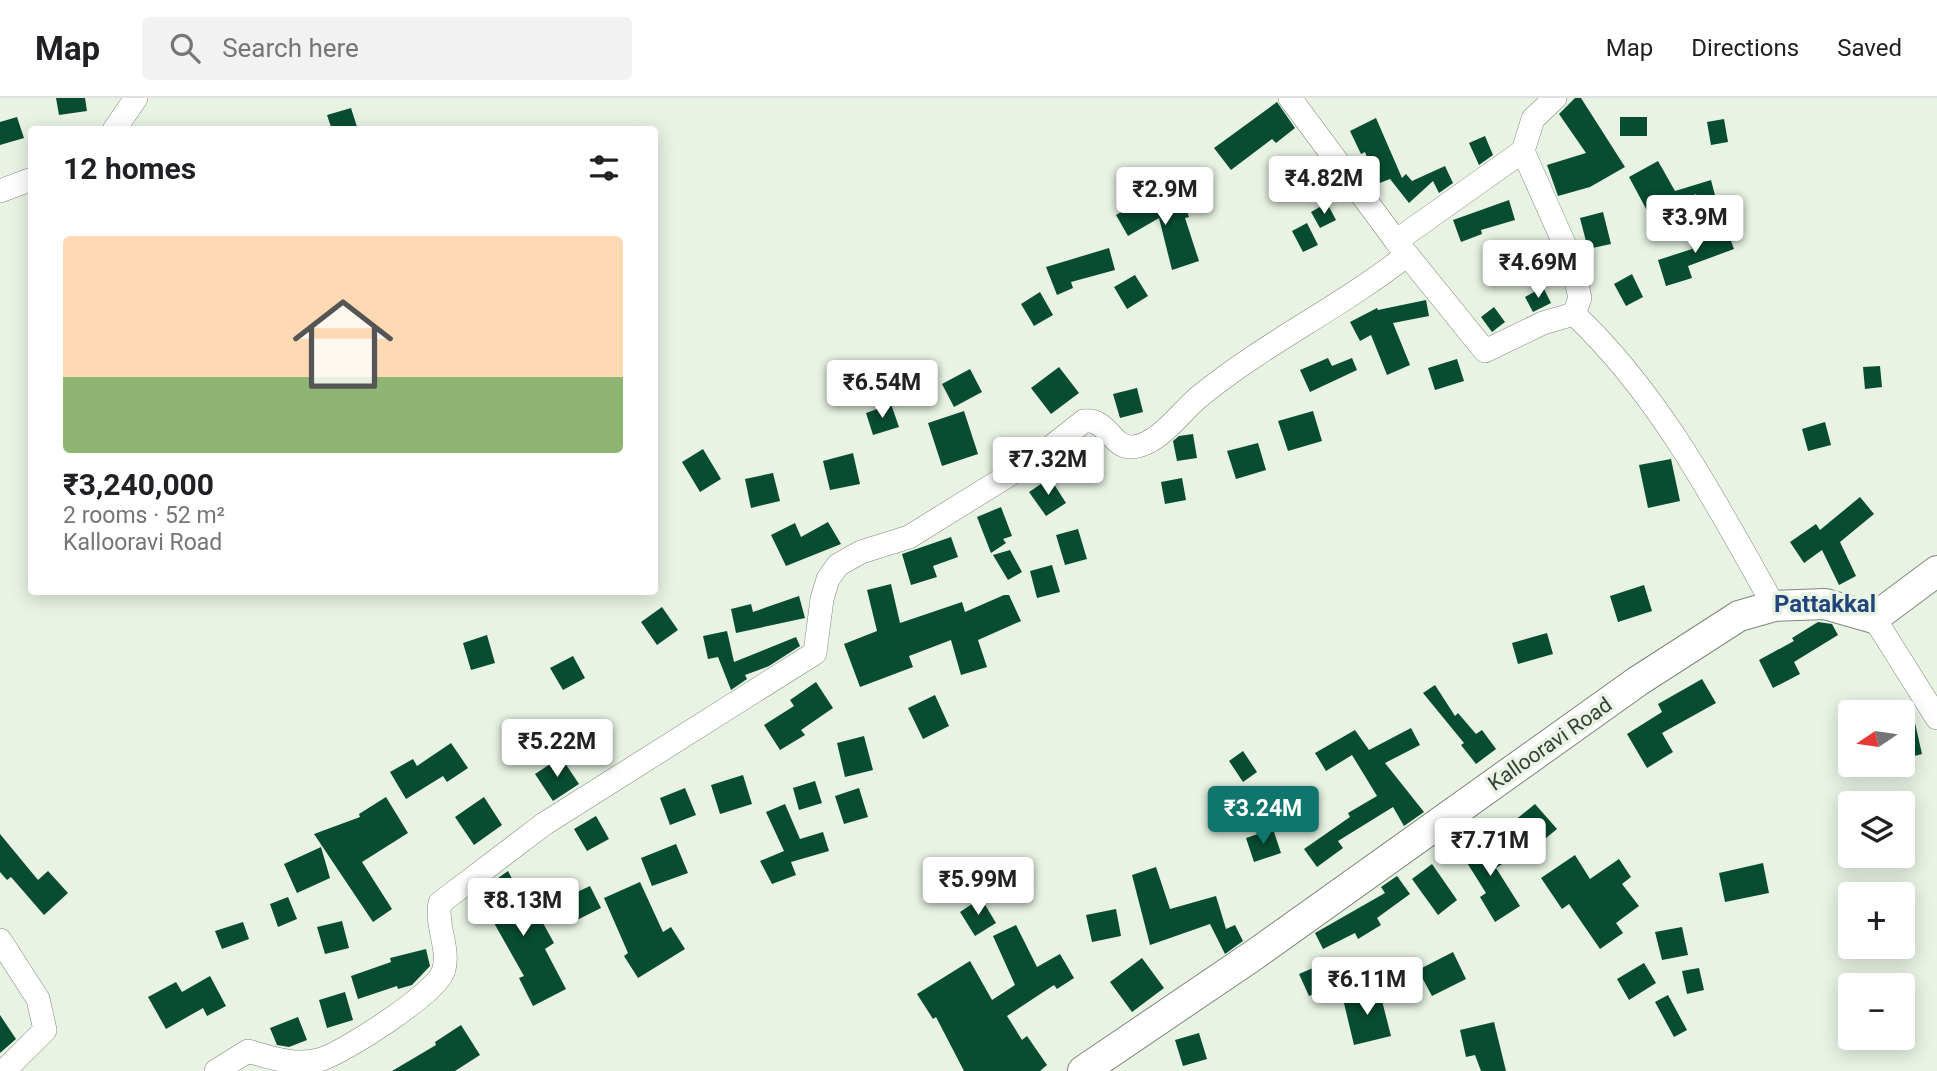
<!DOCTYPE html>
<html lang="en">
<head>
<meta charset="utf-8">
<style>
  body { margin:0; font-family:Roboto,sans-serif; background:#f2f2f2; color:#202124; height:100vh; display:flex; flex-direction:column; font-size:26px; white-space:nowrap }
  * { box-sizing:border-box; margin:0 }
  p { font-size:23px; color:#757577 }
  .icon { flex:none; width:38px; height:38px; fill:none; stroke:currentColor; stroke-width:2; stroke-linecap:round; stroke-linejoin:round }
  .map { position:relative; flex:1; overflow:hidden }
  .panel { position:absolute; left:28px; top:28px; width:630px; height:469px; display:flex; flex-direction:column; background:#fff; border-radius:7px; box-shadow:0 4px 18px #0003 }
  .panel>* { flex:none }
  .needle { width:46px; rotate:257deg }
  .buttons { position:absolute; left:1838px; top:602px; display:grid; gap:14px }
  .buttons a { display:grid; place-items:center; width:77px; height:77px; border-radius:7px; background:#fff; box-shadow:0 4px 18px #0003; font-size:35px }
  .price { position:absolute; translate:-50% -60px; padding:0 16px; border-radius:7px; background:#fff; color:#222; font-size:23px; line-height:46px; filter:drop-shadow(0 2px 4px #0008) }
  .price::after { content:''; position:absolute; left:50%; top:42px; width:21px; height:16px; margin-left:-10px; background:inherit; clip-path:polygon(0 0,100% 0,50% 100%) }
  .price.selected { background:#0f766e; color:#fff }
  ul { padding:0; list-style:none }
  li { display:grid; align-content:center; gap:14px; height:371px; padding:0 35px }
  li span { display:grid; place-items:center; height:217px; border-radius:7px; color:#555 }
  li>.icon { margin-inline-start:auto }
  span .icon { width:126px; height:126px; fill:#fffc; stroke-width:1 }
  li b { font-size:30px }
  h2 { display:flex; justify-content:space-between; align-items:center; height:84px; padding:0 35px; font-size:30px }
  header { display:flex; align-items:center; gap:42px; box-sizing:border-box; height:98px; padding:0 35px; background:#fff; border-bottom:2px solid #e0e0e0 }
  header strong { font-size:33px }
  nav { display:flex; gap:38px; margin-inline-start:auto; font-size:24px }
  .search { width:490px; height:63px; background:#f2f2f2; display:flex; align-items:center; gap:18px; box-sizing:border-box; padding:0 24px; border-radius:7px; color:#757577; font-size:26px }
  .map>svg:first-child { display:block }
</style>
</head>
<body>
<header>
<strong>Map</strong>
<div class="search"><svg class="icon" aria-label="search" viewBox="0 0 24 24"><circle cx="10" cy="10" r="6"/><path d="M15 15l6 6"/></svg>Search here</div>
<nav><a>Map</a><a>Directions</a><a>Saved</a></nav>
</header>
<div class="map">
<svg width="1937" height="973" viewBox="0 0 1937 973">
  <rect width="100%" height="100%" fill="#e8f3e4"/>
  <path fill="#084d32" d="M 56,0 L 85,0 L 87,13 L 59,17 Z
    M 1575,0 L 1581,0 L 1625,69 L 1590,89 L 1558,98 L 1547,67 L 1586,55 L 1559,16 Z
    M 1277,4 L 1295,30 L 1276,45 L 1272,41 L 1231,72 L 1214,50 Z
    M 351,10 L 358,32 L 332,32 L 327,17 Z
    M 17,19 L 24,40 L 0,47 L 0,24 Z
    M 1620,19 L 1647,19 L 1647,38 L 1620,38 Z
    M 1376,20 L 1402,80 L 1406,76 L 1412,83 L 1445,68 L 1453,85 L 1439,95 L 1433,83 L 1409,105 L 1390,81 L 1377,86 L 1365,54 L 1361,56 L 1350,33 Z
    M 1724,21 L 1728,44 L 1711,47 L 1707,24 Z
    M 1485,38 L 1493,57 L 1479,67 L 1469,45 Z
    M 1658,63 L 1675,93 L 1711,82 L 1716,101 L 1699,106 L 1696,96 L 1651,120 L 1629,79 Z
    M 1181,95 L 1189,119 L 1185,120 L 1199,163 L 1172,172 L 1159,120 L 1128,138 L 1116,117 L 1134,106 L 1136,110 Z
    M 1509,102 L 1515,122 L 1481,132 L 1482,136 L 1461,144 L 1453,122 Z
    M 1327,105 L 1336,122 L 1320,130 L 1311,114 Z
    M 1603,114 L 1611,146 L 1588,151 L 1580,120 Z
    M 1307,125 L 1318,147 L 1303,154 L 1292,133 Z
    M 1725,127 L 1734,151 L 1688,168 L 1692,180 L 1666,188 L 1658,162 L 1692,151 L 1688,141 Z
    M 1109,150 L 1115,172 L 1071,184 L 1073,190 L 1057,197 L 1046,169 Z
    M 1632,176 L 1643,199 L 1626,208 L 1614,186 Z
    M 1135,177 L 1148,198 L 1127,211 L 1114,189 Z
    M 1543,189 L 1551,205 L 1533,214 L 1525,199 Z
    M 1040,194 L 1053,217 L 1034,228 L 1021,206 Z
    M 1426,202 L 1429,218 L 1393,225 L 1410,267 L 1387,277 L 1371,237 L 1360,243 L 1350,224 L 1377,210 L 1378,212 Z
    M 1494,209 L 1505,224 L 1492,234 L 1481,219 Z
    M 1328,260 L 1332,268 L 1352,260 L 1357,272 L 1310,294 L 1300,272 Z
    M 1457,261 L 1464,283 L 1435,292 L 1428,270 Z
    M 1880,268 L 1882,289 L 1865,291 L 1863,269 Z
    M 1059,269 L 1079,295 L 1051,316 L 1031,290 Z
    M 970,271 L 982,294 L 954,309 L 942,286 Z
    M 1137,290 L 1143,314 L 1120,320 L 1113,296 Z
    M 891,306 L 899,329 L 873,337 L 866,315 Z
    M 964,313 L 978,356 L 942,368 L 928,325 Z
    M 1313,313 L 1322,343 L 1288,353 L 1278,323 Z
    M 1825,324 L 1831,347 L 1808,353 L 1802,331 Z
    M 1193,336 L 1197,360 L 1177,363 L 1173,343 L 1179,338 Z
    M 1258,345 L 1266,372 L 1236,381 L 1227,353 Z
    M 703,351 L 721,381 L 700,394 L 682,364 Z
    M 853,355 L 860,386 L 830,392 L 823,363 Z
    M 1671,361 L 1680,403 L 1648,410 L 1639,367 Z
    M 773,375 L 780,403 L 751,410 L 745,381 Z
    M 1050,380 L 1066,405 L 1046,418 L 1029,394 Z
    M 1182,380 L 1186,402 L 1165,406 L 1161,384 Z
    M 1860,399 L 1874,416 L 1840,444 L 1856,478 L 1839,487 L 1822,452 L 1804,465 L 1790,444 L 1816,426 L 1820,432 Z
    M 1001,409 L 1012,438 L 1003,441 L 1006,445 L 991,455 L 977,419 Z
    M 828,424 L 841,446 L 786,468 L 771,437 L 795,425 L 801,439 Z
    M 1078,431 L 1087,461 L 1065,467 L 1056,437 Z
    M 951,439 L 958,459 L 933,468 L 937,479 L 911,487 L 902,456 Z
    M 1010,452 L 1022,474 L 1008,482 L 993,457 Z
    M 1052,467 L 1060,494 L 1037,500 L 1030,473 Z
    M 891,486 L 900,525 L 962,504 L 965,514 L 1004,497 L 1009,497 L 1021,523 L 978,542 L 987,569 L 961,577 L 951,542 L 909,558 L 913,569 L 860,589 L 844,546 L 877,533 L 867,492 Z
    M 1644,487 L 1652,513 L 1618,524 L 1610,498 Z
    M 799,498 L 805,520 L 736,535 L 731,511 L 751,506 L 753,514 Z
    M 662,509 L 678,532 L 657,547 L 641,524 Z
    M 1818,524 L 1832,526 L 1838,537 L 1794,564 L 1800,576 L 1773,590 L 1759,562 L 1794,543 L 1792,540 Z
    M 727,533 L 734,564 L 796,539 L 800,548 L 769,568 L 745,577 L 747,581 L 731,592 L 718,559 L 708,561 L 703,538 Z
    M 1547,535 L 1553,556 L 1518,566 L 1512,545 Z
    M 487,537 L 495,565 L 471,572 L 463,545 Z
    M 573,558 L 585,580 L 563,592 L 550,570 Z
    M 1702,581 L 1716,605 L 1662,635 L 1673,654 L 1647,670 L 1627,636 L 1662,614 L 1658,606 Z
    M 816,584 L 833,610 L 801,632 L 805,637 L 780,652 L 764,627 L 794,608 L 790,602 Z
    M 1435,587 L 1455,618 L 1458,615 L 1476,636 L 1482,632 L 1496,651 L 1476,666 L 1461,647 L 1464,645 L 1423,595 Z
    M 935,597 L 949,628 L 923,641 L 908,610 Z
    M 1915,625 L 1922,656 L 1902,661 L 1902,628 Z
    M 1411,630 L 1420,647 L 1385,665 L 1424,714 L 1404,728 L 1393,709 L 1338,743 L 1343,750 L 1317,769 L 1304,751 L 1350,719 L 1348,715 L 1377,698 L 1352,657 L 1326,673 L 1315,655 L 1355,632 L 1369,652 Z
    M 864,638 L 873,672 L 845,679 L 837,645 Z
    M 451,645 L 468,670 L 447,684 L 443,678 L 406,701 L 390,674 L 413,661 L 417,668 Z
    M 1243,653 L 1257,674 L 1243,684 L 1229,663 Z
    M 561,659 L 579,686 L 553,703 L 535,676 Z
    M 743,677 L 752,706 L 720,716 L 711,687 Z
    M 815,683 L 822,705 L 799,712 L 793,690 Z
    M 1283,689 L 1288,710 L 1270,715 L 1264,693 Z
    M 685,690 L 696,717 L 670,727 L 660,700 Z
    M 859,690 L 868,719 L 844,726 L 835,698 Z
    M 386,699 L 408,735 L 362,764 L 392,811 L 373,824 L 314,736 L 360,719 L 359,716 Z
    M 484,699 L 502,727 L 474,747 L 455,719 Z
    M 785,706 L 800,741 L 823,734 L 829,753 L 791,764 L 796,777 L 772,786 L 760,763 L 784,753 L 766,714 Z
    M 1535,706 L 1557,731 L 1535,749 L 1514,723 Z
    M 596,718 L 609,741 L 587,753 L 574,731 Z
    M 1273,731 L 1281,755 L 1254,764 L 1246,740 Z
    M 0,736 L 38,782 L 48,773 L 68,795 L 44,817 L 11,779 L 7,782 L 0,774 Z
    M 1483,737 L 1502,766 L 1496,770 L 1520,808 L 1495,824 L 1480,799 L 1486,795 L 1459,752 Z
    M 676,746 L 688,775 L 652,788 L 641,760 Z
    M 321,749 L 330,780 L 297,795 L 284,766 Z
    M 1575,757 L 1590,781 L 1619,761 L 1631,779 L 1622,786 L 1639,808 L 1616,825 L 1623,835 L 1600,851 L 1569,806 L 1562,811 L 1541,780 Z
    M 1763,765 L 1769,795 L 1725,804 L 1719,775 Z
    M 1432,766 L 1457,802 L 1438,817 L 1412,781 Z
    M 1156,769 L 1170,811 L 1216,798 L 1226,831 L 1235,827 L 1243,843 L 1225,856 L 1210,826 L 1150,847 L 1132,777 Z
    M 508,773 L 532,820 L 538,816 L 554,845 L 545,851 L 566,891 L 533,908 L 519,880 L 524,878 L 477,795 Z
    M 1397,778 L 1410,796 L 1377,820 L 1381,827 L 1358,841 L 1355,835 L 1323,851 L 1315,835 L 1385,795 L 1381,789 Z
    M 640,784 L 663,834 L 671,829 L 685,851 L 638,880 L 624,858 L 628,855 L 604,800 Z
    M 590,788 L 601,810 L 571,825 L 560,802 Z
    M 288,799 L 297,821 L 278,829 L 270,806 Z
    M 981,800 L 996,825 L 975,838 L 960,814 Z
    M 1116,811 L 1121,838 L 1092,844 L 1086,817 Z
    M 342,823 L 349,850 L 325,856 L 317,829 Z
    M 243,824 L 249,841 L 222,851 L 215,833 Z
    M 1016,827 L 1037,869 L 1060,856 L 1074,880 L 1057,891 L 1054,887 L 1007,918 L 1022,942 L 1027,938 L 1047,967 L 1040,973 L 964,973 L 936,919 L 933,921 L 917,896 L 970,863 L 992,902 L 1015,887 L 993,838 Z
    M 1682,829 L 1688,857 L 1662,862 L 1655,834 Z
    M 426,851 L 430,868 L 412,887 L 398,891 L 397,888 L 358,901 L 351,878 L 391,864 L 390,860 Z
    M 1453,854 L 1466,881 L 1432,898 L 1418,872 Z
    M 1142,860 L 1164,890 L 1132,914 L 1110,884 Z
    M 1644,865 L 1656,885 L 1629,902 L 1617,881 Z
    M 1320,867 L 1330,889 L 1309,898 L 1299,876 Z
    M 1699,870 L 1704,892 L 1687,896 L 1682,873 Z
    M 210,878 L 226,908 L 207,918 L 203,910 L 166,931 L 148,899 L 176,884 L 182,894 Z
    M 1379,891 L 1391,938 L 1354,947 L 1343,901 Z
    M 345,894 L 353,922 L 327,930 L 319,902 Z
    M 1668,897 L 1687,932 L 1674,939 L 1655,904 Z
    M 0,917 L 16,941 L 0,955 Z
    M 298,919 L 307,942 L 289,949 L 277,947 L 270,930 Z
    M 1494,924 L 1506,973 L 1481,973 L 1475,957 L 1466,959 L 1460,932 Z
    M 461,927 L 480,957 L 455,973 L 392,973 L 436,947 L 435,944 Z
    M 1199,935 L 1207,961 L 1183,968 L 1175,942 Z"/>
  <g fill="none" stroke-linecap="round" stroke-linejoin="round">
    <defs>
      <path id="minor" d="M 1290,0 L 1396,143 L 1485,253 L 1543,225 L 1574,216 C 1661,298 1716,405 1774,508
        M 114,32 L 136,0
        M 1523,53 L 1571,161 L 1580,200 L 1574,216
        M 0,93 L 32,81
        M 1396,143 L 1523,53 L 1533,21 L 1555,0
        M 1874,520 L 1937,620
        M 0,842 L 38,901 L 45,932 L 4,973
        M 216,973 L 248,953 C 272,960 297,969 322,961 C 346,953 435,896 443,874 C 451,852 435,827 440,805 L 544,726 L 815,555 L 822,501 L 828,481 L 838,467 L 861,454 L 909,439 L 1038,359 L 1084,323 C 1108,320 1112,351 1133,349 C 1160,346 1181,313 1200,298 C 1265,245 1341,209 1407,157"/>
      <path id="major" d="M 1083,973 L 1254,857 L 1638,583 L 1739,518 L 1774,508 L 1825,506 L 1874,520 L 1937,473"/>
    </defs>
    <use href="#minor" stroke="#7e887a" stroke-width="24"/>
    <use href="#major" stroke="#7e887a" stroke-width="32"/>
    <use href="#minor" stroke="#fff" stroke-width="23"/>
    <use href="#major" stroke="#fff" stroke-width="30"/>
  </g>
  <g text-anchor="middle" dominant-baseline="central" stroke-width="7" stroke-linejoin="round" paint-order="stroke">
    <g font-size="21" fill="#3a3e38" stroke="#e8f3e4">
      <text transform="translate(1550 646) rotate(-35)">Kallooravi Road</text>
    </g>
    <g font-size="24" font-weight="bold" fill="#21467b" stroke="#e8f3e4">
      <text x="1825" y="506">Pattakkal</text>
    </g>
  </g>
</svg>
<div class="buttons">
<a><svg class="needle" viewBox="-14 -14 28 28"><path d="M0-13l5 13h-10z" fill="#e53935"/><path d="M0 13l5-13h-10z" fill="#757577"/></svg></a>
<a><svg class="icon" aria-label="layers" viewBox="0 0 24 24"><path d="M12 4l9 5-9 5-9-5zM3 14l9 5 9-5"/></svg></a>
<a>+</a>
<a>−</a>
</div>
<b class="price" style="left:1324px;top:118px">₹4.82M</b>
<b class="price" style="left:1165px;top:129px">₹2.9M</b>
<b class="price" style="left:1695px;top:157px">₹3.9M</b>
<b class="price" style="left:1538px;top:202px">₹4.69M</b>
<b class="price" style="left:882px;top:322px">₹6.54M</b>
<b class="price" style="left:1048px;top:399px">₹7.32M</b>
<b class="price" style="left:557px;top:681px">₹5.22M</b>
<b class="price selected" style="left:1263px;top:748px">₹3.24M</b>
<b class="price" style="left:1490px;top:780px">₹7.71M</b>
<b class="price" style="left:978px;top:819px">₹5.99M</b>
<b class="price" style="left:523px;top:840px">₹8.13M</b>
<b class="price" style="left:1367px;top:919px">₹6.11M</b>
<section class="panel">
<h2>12 homes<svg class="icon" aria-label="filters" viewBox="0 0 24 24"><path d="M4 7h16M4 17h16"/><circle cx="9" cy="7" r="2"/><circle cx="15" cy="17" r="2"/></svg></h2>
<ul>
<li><span style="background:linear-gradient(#ffd9b3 65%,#8fb573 0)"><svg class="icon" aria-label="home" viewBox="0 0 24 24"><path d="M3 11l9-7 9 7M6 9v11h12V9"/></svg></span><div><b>₹3,240,000</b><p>2 rooms · 52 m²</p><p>Kallooravi Road</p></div></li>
</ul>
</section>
</div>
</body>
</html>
